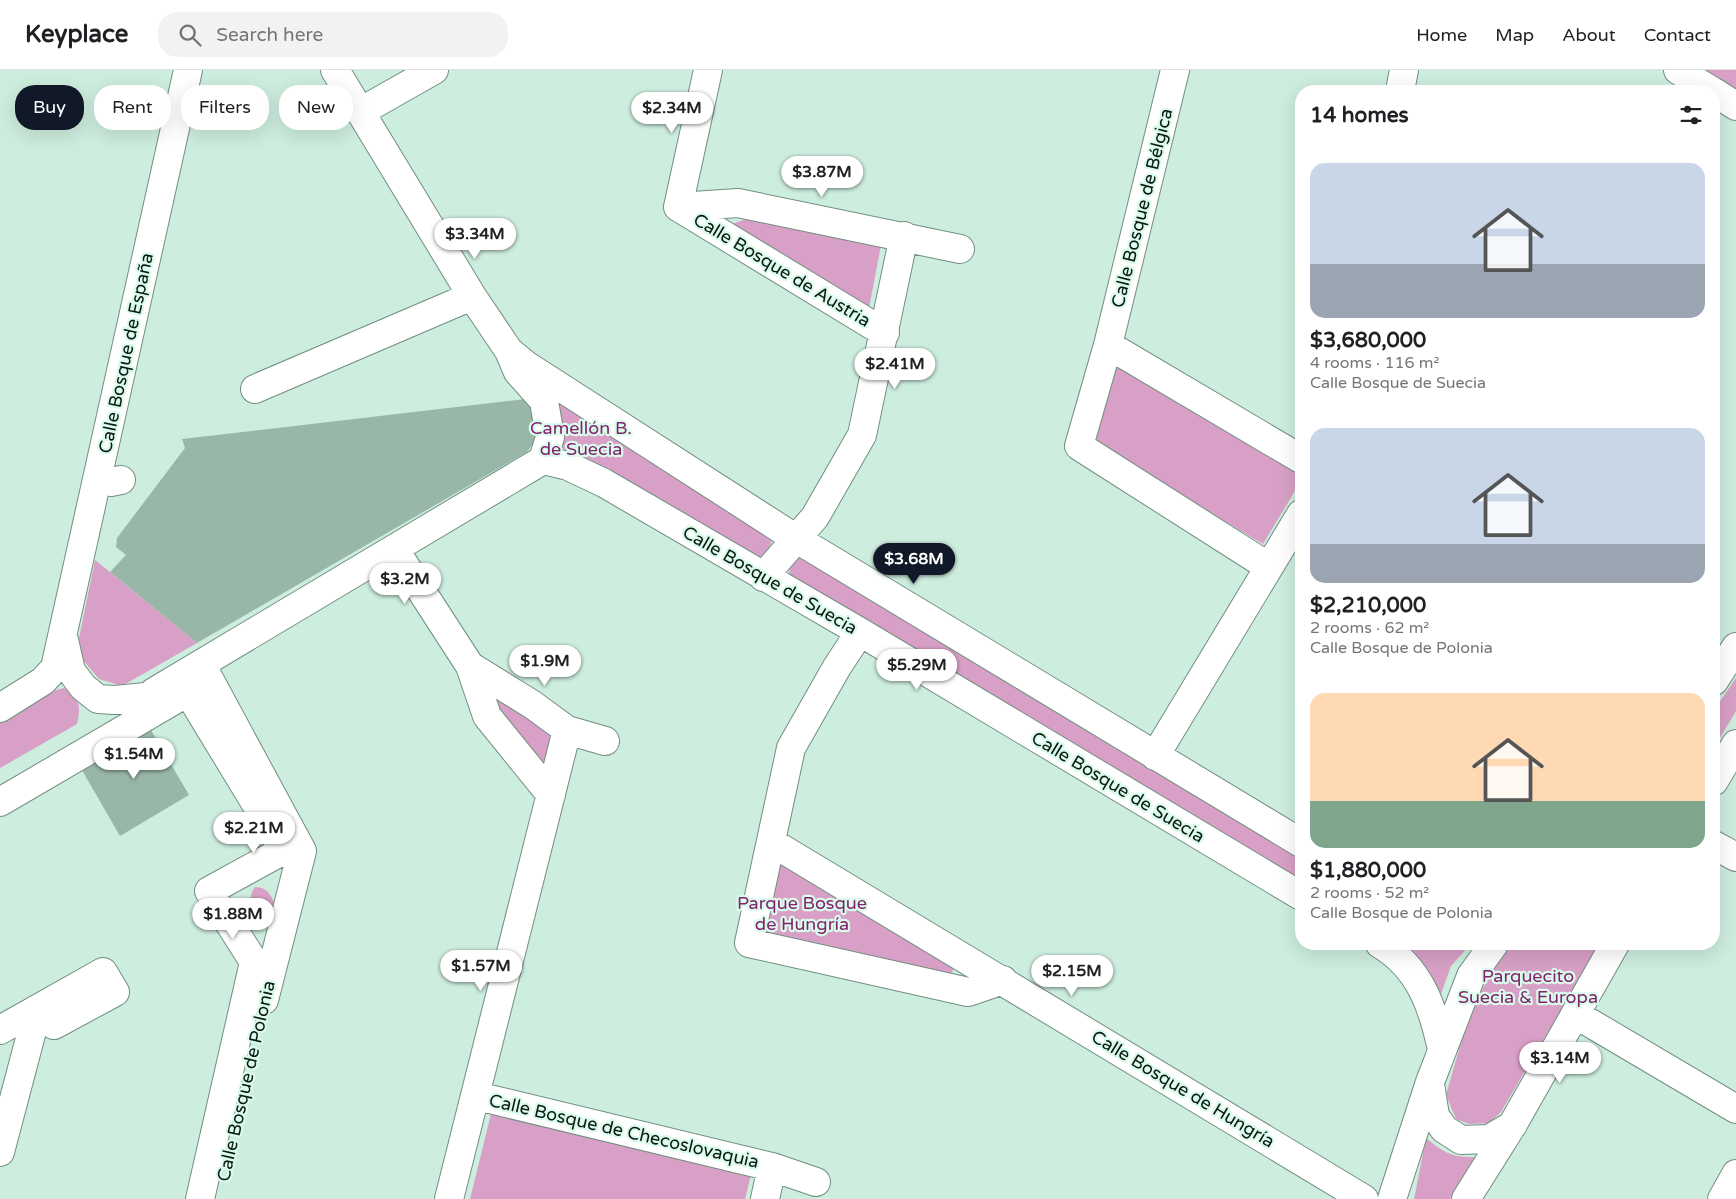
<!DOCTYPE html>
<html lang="en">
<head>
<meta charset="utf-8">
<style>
  body { margin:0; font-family:"Varela Round",sans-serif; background:#f2f2f2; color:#202124; height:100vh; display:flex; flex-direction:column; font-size:19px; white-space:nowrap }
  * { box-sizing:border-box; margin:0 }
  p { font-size:16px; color:#757577 }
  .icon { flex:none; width:28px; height:28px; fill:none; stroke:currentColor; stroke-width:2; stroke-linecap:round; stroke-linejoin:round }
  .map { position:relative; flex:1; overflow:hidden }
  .sheet { position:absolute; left:1295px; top:15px; width:425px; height:865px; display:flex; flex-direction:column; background:#fff; border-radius:20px; box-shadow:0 5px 20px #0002 }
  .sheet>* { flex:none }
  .banner { position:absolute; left:15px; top:15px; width:475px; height:45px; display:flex; gap:10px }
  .price { position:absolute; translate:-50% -42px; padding:0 11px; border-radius:18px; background:#fff; color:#222; font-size:16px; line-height:32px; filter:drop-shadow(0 1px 2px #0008) }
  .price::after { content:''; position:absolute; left:50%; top:30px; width:15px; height:11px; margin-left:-8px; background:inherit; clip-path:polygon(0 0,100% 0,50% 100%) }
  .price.selected { background:#111827; color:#fff }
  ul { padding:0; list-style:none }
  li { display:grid; align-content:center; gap:10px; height:265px; padding:0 15px }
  li span { display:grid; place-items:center; height:155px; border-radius:15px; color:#555 }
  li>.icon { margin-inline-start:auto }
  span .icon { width:90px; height:90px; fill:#fffc; stroke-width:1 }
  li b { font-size:21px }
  h2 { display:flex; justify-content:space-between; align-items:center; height:60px; padding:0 15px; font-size:21px }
  .pill { padding:0 18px; border-radius:20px; background:#fff; box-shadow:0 5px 20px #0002; font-size:18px; line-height:45px }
  .pill.selected { background:#111827; color:#fff }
  header { display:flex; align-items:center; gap:30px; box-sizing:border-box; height:70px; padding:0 25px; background:#fff; border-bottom:1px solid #e0e0e0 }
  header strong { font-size:24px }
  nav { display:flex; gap:28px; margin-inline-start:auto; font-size:18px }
  .search { width:350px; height:45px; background:#f2f2f2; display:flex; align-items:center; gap:12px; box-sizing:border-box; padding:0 18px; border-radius:20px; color:#757577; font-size:19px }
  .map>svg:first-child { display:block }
</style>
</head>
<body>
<header>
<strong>Keyplace</strong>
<div class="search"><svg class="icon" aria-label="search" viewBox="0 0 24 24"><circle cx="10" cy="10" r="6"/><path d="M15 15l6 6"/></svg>Search here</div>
<nav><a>Home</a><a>Map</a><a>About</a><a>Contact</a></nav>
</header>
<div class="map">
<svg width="1736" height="1129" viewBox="0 0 1736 1129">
  <rect width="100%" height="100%" fill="#cdedde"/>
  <path fill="#d8a0c6" d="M 1699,0 L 1736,0 L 1736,24 Z
    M 761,144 L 882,170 L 869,238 L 732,154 Z
    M 1118,294 L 1301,399 L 1301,411 L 1263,474 L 1093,373 Z
    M 556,325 L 602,361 L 767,461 L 772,471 L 768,480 L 760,487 L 748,482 L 609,399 L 559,381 Z
    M 800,486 L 810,487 L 1301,788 L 1301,819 L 796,512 L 789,502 L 791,493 Z
    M 95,490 L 197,573 L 122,616 L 99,609 L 83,590 L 79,568 Z
    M 1736,608 L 1736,641 L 1714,678 L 1714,640 Z
    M 64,618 C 80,629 81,635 77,654 L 0,698 L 0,651 L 49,622 Z
    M 498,623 L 562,660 L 545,703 L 497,641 Z
    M 778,790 L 950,889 L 953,899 L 951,907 L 762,863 Z
    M 255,817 C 269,817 272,828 278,840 L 272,854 C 256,853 244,831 255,817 Z
    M 1396,874 L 1471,874 L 1451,896 L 1441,924 C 1431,901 1418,886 1396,874 Z
    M 1514,874 L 1600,874 L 1501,1042 L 1489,1053 L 1469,1054 L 1456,1049 L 1446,1025 L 1468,948 L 1496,892 Z
    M 491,1044 L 751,1105 L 745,1129 L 470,1129 Z
    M 1426,1068 C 1444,1083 1453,1088 1477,1087 L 1450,1129 L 1414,1129 Z"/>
  <path fill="#99b7a9" d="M 526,329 L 539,348 L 539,365 L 527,382 L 197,573 L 110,502 L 126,485 L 116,477 L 117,468 L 185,378 L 182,369 Z
    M 148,655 L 189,725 L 120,766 L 79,695 Z"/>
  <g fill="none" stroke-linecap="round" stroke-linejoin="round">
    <defs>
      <path id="minor" d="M 335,0 L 472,226 L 509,281 L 518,302 L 544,331 L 550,367 L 543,390
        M 1175,0 L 1108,275 L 1079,376 L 1269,497
        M 1678,0 L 1712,21
        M 1400,21 L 1404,0
        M 1714,22 L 1736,36
        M 360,42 L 434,0
        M 678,137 L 738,133 L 960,179
        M 678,137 L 885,263
        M 678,137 L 708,0
        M 1108,275 L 1301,389
        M 509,281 L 526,295 L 795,468 L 1301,773
        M 255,319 L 472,226
        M 543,390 L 568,396 L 604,413 L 860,562 L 1301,826
        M 111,412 L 121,410
        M 395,480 L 470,596 L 487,646 L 551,725
        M 763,507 L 815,447 L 862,365 L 904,166
        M 860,562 L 837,597 L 791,678 L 749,873 L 968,922 L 1003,910
        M 64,570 L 71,601 L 83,617 L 98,629 L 115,630 L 146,627
        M 201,594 L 302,781 L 264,930
        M 470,596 L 533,635 L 567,660 L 605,671
        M 1714,611 L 1736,577
        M 154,622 L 543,390
        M 0,638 L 43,611 L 55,598 L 188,0
        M 1155,686 L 1301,444
        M 1714,711 L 1736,674
        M 0,732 L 188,622 L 284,780 L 209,821 L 254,892 L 200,1129
        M 771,772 L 1364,1129
        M 1714,775 L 1736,787
        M 1380,874 C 1420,898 1433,937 1442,980
        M 1575,944 L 1736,1039
        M 0,960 L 103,902 L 115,922 L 54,955
        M 1430,1014 L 1435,1046 L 1444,1059 L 1461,1070 L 1489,1069 L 1513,1055
        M 477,1026 L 772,1097 L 816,1112
        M 0,1082 L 33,957
        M 449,1129 L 567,660
        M 765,1129 L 772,1097
        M 1392,1129 L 1430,1012 L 1471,906 L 1494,874
        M 1466,1129 L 1513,1054 L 1615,874
        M 1722,1129 L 1736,1104"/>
    </defs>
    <use href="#minor" stroke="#718e80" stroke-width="30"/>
    <use href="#minor" stroke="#fff" stroke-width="28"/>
  </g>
  <g text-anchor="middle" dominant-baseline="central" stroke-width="4.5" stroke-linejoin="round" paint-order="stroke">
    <g font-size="18" fill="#0c1813" stroke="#dafbeb">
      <text transform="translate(1142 138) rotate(-76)">Calle Bosque de Bélgica</text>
      <text transform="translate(782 200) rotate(31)">Calle Bosque de Austria</text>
      <text transform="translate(126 283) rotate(-78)">Calle Bosque de España</text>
      <text transform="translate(770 510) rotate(30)">Calle Bosque de Suecia</text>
      <text transform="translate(1118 717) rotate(31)">Calle Bosque de Suecia</text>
      <text transform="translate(246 1011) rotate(-77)">Calle Bosque de Polonia</text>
      <text transform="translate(1183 1019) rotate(31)">Calle Bosque de Hungría</text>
      <text transform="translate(624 1061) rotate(13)">Calle Bosque de Checoslovaquia</text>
    </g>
    <g font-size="18" fill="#83226d" stroke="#dafbeb">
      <text x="581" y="358">Camellón B.<tspan x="581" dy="21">de Suecia</tspan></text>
      <text x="802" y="833">Parque Bosque<tspan x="802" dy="21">de Hungría</tspan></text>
      <text x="1528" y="906">Parquecito<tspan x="1528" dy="21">Suecia &amp; Europa</tspan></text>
    </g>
  </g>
</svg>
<b class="price" style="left:672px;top:64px">$2.34M</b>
<b class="price" style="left:822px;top:128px">$3.87M</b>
<b class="price" style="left:475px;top:190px">$3.34M</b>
<b class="price" style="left:895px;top:320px">$2.41M</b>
<b class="price selected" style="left:914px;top:515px">$3.68M</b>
<b class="price" style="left:405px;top:535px">$3.2M</b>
<b class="price" style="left:545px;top:617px">$1.9M</b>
<b class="price" style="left:917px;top:621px">$5.29M</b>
<b class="price" style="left:134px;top:710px">$1.54M</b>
<b class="price" style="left:254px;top:784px">$2.21M</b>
<b class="price" style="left:233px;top:870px">$1.88M</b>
<b class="price" style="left:481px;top:922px">$1.57M</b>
<b class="price" style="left:1072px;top:927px">$2.15M</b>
<b class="price" style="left:1560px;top:1014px">$3.14M</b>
<div class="banner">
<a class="pill selected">Buy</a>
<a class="pill">Rent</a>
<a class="pill">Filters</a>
<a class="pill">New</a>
</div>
<section class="sheet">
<h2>14 homes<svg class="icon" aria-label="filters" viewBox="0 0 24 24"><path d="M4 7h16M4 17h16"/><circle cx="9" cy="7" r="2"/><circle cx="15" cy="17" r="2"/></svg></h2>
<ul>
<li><span style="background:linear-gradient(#c9d6e8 65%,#9aa5b1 0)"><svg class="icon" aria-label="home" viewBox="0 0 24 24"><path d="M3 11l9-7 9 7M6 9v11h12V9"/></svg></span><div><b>$3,680,000</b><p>4 rooms · 116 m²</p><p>Calle Bosque de Suecia</p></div></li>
<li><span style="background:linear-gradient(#c9d6e8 75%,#9aa5b1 0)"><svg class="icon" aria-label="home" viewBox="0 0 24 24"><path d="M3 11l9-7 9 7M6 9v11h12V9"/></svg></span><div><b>$2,210,000</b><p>2 rooms · 62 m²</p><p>Calle Bosque de Polonia</p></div></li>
<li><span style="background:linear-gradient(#ffd9b3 70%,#7fa58c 0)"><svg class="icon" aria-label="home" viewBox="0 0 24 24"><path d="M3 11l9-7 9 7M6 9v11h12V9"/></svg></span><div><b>$1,880,000</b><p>2 rooms · 52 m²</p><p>Calle Bosque de Polonia</p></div></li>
</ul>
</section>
</div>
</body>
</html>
